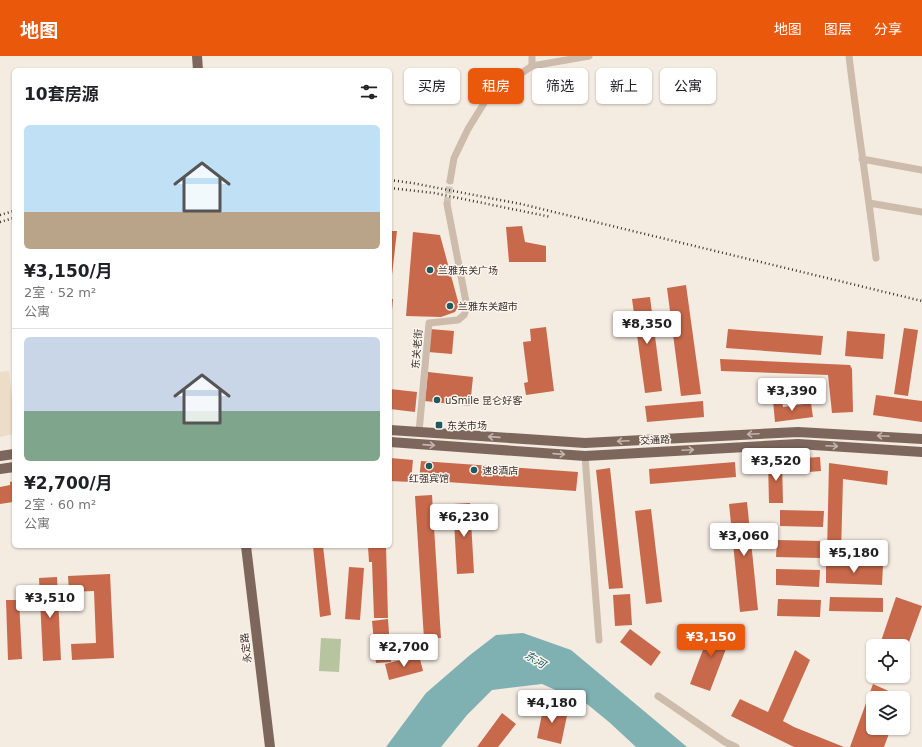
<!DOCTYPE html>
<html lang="zh">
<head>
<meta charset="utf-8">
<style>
  body { margin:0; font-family:"DejaVu Sans","Noto Sans SC",sans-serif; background:#f6f6f6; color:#202124; height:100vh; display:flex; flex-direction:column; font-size:15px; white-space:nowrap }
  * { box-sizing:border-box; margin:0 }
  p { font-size:13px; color:#757577 }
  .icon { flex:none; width:22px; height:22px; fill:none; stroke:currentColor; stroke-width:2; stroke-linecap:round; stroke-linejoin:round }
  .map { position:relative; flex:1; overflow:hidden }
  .details { position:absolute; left:12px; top:12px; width:380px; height:480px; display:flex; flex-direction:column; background:#fff; border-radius:6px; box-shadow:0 1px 3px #0004 }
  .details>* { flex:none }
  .top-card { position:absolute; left:404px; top:12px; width:380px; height:36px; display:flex; gap:8px }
  .controls { position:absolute; left:866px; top:583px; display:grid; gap:8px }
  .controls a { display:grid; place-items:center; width:44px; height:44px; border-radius:6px; background:#fff; box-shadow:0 1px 3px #0004; font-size:20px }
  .price { position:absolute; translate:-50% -34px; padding:0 9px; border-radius:4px; background:#fff; color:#222; font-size:13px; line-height:26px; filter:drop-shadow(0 1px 2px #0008) }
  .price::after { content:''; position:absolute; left:50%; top:24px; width:12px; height:9px; margin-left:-6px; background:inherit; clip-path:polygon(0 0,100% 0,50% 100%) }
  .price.on { background:#ea580c; color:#fff }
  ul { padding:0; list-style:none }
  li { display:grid; align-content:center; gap:8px; height:212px; padding:0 12px }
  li+li { border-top:1px solid #e0e0e0 }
  li span { display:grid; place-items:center; height:124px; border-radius:6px; color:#555 }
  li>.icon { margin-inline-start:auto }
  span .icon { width:72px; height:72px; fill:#fffc; stroke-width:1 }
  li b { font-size:17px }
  h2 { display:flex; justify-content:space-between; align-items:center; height:48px; padding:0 12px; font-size:17px }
  .pill { padding:0 14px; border-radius:6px; background:#fff; box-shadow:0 1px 3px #0004; font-size:14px; line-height:36px }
  .pill.on { background:#ea580c; color:#fff }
  header { display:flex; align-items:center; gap:24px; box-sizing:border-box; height:56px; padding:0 20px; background:#ea580c; color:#fff }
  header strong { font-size:19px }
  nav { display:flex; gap:22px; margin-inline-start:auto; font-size:14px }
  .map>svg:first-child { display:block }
</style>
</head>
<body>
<header>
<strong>地图</strong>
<nav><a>地图</a><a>图层</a><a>分享</a></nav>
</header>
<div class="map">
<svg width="922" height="691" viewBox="0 0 922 691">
  <rect width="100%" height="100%" fill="#f4ebe1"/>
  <path fill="#b8c4a0" d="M 321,582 L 341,583 L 339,616 L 319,615 Z"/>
  <path fill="#ecdcc8" d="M 9,315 L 14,362 L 14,378 L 0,381 L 0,316 Z"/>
  <path fill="#7fb0b2" d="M 523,577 L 571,594 L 687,691 L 636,691 L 609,666 L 587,648 L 542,628 L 492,634 L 467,659 L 441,691 L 386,691 L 426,637 L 470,599 L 496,579 Z"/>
  <path fill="#c8694b" d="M 522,170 L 525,186 L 546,190 L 546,206 L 509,206 L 506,171 Z
    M 390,175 L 397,175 L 391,228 L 390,228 Z
    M 413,176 L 440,179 L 459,249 L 455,256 L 441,261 L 406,260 Z
    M 686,229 L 701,338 L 681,340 L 667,232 Z
    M 650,241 L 662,335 L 645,337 L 632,243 Z
    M 390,243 L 393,243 L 391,265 L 390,265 Z
    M 546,271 L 554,335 L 526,339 L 524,327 L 528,326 L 523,286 L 531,285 L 530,273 Z
    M 904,272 L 918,274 L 908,340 L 894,338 Z
    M 430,273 L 454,275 L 452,298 L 428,296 Z
    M 728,273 L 823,280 L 821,299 L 726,292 Z
    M 847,275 L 885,278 L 883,303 L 845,300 Z
    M 720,303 L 850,309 L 852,313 L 853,356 L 832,357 L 828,319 L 721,315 Z
    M 428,316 L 473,321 L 470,350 L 425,345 Z
    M 390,333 L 417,336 L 415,356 L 390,353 Z
    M 876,339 L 922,345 L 922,366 L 873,359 Z
    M 782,344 L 783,351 L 811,347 L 813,361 L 775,366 L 773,345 Z
    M 703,345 L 704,361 L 647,366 L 645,350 Z
    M 820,401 L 821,415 L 785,418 L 784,403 Z
    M 390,402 L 413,404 L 411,426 L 390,425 Z
    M 421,405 L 578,416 L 576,435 L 419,424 Z
    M 768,405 L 782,405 L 783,447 L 769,447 Z
    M 735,406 L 736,421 L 650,428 L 649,413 Z
    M 829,407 L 888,415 L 887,429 L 843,423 L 841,497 L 827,497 Z
    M 610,412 L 623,532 L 609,533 L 596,414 Z
    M 14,425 L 14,439 L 12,439 L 13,446 L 0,448 L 0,431 L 10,429 L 10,426 Z
    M 432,439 L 441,582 L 424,583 L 415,440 Z
    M 747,446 L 758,554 L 740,556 L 729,448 Z
    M 470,447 L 474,517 L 457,518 L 453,448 Z
    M 651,453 L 662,546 L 646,548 L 635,455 Z
    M 780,454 L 824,455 L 823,471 L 780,470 Z
    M 777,484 L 820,485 L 820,502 L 776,501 Z
    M 313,490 L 323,490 L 331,559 L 320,561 Z
    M 368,490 L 386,490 L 388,562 L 374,562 L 372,506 L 369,506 Z
    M 826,507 L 883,509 L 882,529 L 826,527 Z
    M 349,511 L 364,512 L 360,564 L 345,563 Z
    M 776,513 L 820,514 L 819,531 L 776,529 Z
    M 110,518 L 114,602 L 72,604 L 71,588 L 96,587 L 94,535 L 69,536 L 68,520 Z
    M 57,521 L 61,604 L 43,605 L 39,522 Z
    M 630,538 L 632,569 L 615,570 L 613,539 Z
    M 830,541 L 883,542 L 883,556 L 829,555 Z
    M 896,541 L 922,550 L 905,597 L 903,596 L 903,590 L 885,590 L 880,588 Z
    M 778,543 L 821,544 L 820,561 L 777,560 Z
    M 6,544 L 19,544 L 22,603 L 8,604 Z
    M 388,563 L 391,606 L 376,607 L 372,565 Z
    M 712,570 L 732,577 L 710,635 L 690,628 Z
    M 630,573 L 661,596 L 651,610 L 620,586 Z
    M 795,594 L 810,604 L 783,665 L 794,671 L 844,691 L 794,691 L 731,660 L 740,643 L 768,656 Z
    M 419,599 L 423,615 L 389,624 L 385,608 Z
    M 873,628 L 893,637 L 889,642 L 873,642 L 873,672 L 891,672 L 884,691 L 850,691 Z
    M 544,649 L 568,655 L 561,688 L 537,682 Z
    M 502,657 L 516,668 L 498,691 L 477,691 Z"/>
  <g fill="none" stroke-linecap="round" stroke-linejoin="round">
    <path stroke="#cfc6bd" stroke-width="7" stroke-dasharray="7 3.5" stroke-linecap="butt" d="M 447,148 L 450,125"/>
    <path stroke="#cdbbac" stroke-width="7" d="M 532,0 L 532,10
      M 849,0 C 857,68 868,135 876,202
      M 862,103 L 922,114
      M 450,125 L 454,102 L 468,73 L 489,39 L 532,10 L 589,0
      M 869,147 L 922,156
      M 419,376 L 429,267 L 458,264 L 464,259 L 467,251 L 447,148
      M 585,400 L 599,584
      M 658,640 L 725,686 L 736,691"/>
    <path stroke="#7d675c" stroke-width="10" d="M 197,0 L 198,14
      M 390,374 L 585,387 L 798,376 L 922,383
      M 390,386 L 585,400 L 798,388 L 922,396
      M 0,400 L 14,398
      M 0,413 L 14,411
      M 246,490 L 270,691"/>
    <path stroke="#3b302b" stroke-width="2.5" stroke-dasharray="1 3" stroke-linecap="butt" d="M 390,124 L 412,127 L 521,148 L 922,245
      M 390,132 L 434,137 L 551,161
      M 0,159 L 14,155
      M 0,166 L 14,162"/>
  </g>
  <defs><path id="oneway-shaft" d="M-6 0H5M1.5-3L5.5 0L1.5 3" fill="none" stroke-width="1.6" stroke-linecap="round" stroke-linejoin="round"/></defs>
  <g stroke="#c2b5ac">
    <use href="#oneway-shaft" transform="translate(753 378) rotate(177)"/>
    <use href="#oneway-shaft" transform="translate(883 380) rotate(-177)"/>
    <use href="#oneway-shaft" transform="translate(494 381) rotate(-176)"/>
    <use href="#oneway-shaft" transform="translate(623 385) rotate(177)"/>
    <use href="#oneway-shaft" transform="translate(429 389) rotate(4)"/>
    <use href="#oneway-shaft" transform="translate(832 390) rotate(3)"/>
    <use href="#oneway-shaft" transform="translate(688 394) rotate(-3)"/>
    <use href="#oneway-shaft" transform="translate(559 398) rotate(4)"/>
  </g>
  <g fill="#1f5a5e" stroke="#fbf5ee" stroke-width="1.5">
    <circle cx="430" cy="214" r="4"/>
    <circle cx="450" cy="250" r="4"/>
    <circle cx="437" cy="344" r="4"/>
    <rect x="435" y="365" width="8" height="8" rx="2"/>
    <circle cx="429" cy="410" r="4"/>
    <circle cx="474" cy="414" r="4"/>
  </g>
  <g text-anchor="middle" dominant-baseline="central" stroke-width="3" stroke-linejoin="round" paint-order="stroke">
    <g font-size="10" fill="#3b302b" stroke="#fbf5ee" text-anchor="start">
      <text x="438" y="214">兰雅东关广场</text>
      <text x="458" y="250">兰雅东关超市</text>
      <text x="445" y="344">uSmile 昆仑好客</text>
      <text x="447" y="369">东关市场</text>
      <text x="482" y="414">速8酒店</text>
      <text x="429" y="422" text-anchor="middle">红强宾馆</text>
    </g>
    <g font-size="10" fill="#3b302b" stroke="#fbf5ee">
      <text transform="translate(417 293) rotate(-85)">东关老街</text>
      <text transform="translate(655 384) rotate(-3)">交通路</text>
      <text transform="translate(246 592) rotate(-97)">永定路</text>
    </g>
    <g font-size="11" font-style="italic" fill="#1f5a5e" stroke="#fbf5ee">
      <text transform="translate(535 604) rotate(31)">东河</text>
    </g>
  </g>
</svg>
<div class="controls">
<a><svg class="icon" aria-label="locate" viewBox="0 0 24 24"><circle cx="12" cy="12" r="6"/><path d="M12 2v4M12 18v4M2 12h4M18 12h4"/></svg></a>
<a><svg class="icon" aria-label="layers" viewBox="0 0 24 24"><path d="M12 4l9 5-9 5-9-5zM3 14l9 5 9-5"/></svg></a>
</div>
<b class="price" style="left:647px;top:289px">¥8,350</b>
<b class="price" style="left:792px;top:356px">¥3,390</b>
<b class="price" style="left:776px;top:426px">¥3,520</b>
<b class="price" style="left:464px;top:482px">¥6,230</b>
<b class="price" style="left:744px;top:501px">¥3,060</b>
<b class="price" style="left:854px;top:518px">¥5,180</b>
<b class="price" style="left:50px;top:563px">¥3,510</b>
<b class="price on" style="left:711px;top:602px">¥3,150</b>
<b class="price" style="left:404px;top:612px">¥2,700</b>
<b class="price" style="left:552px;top:668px">¥4,180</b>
<div class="top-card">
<a class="pill">买房</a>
<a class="pill on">租房</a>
<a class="pill">筛选</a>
<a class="pill">新上</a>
<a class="pill">公寓</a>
</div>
<section class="details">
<h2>10套房源<svg class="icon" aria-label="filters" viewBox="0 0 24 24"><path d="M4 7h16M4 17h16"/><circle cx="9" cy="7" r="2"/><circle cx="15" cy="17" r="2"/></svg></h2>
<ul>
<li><span style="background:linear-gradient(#bfe0f5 70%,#b9a48a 0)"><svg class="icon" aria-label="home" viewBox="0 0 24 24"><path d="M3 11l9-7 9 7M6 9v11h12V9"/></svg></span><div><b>¥3,150/月</b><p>2室 · 52 m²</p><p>公寓</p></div></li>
<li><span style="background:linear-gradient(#c9d6e8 60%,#7fa58c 0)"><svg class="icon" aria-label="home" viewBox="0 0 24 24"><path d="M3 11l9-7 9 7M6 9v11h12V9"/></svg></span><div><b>¥2,700/月</b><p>2室 · 60 m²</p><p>公寓</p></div></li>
</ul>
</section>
</div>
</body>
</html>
